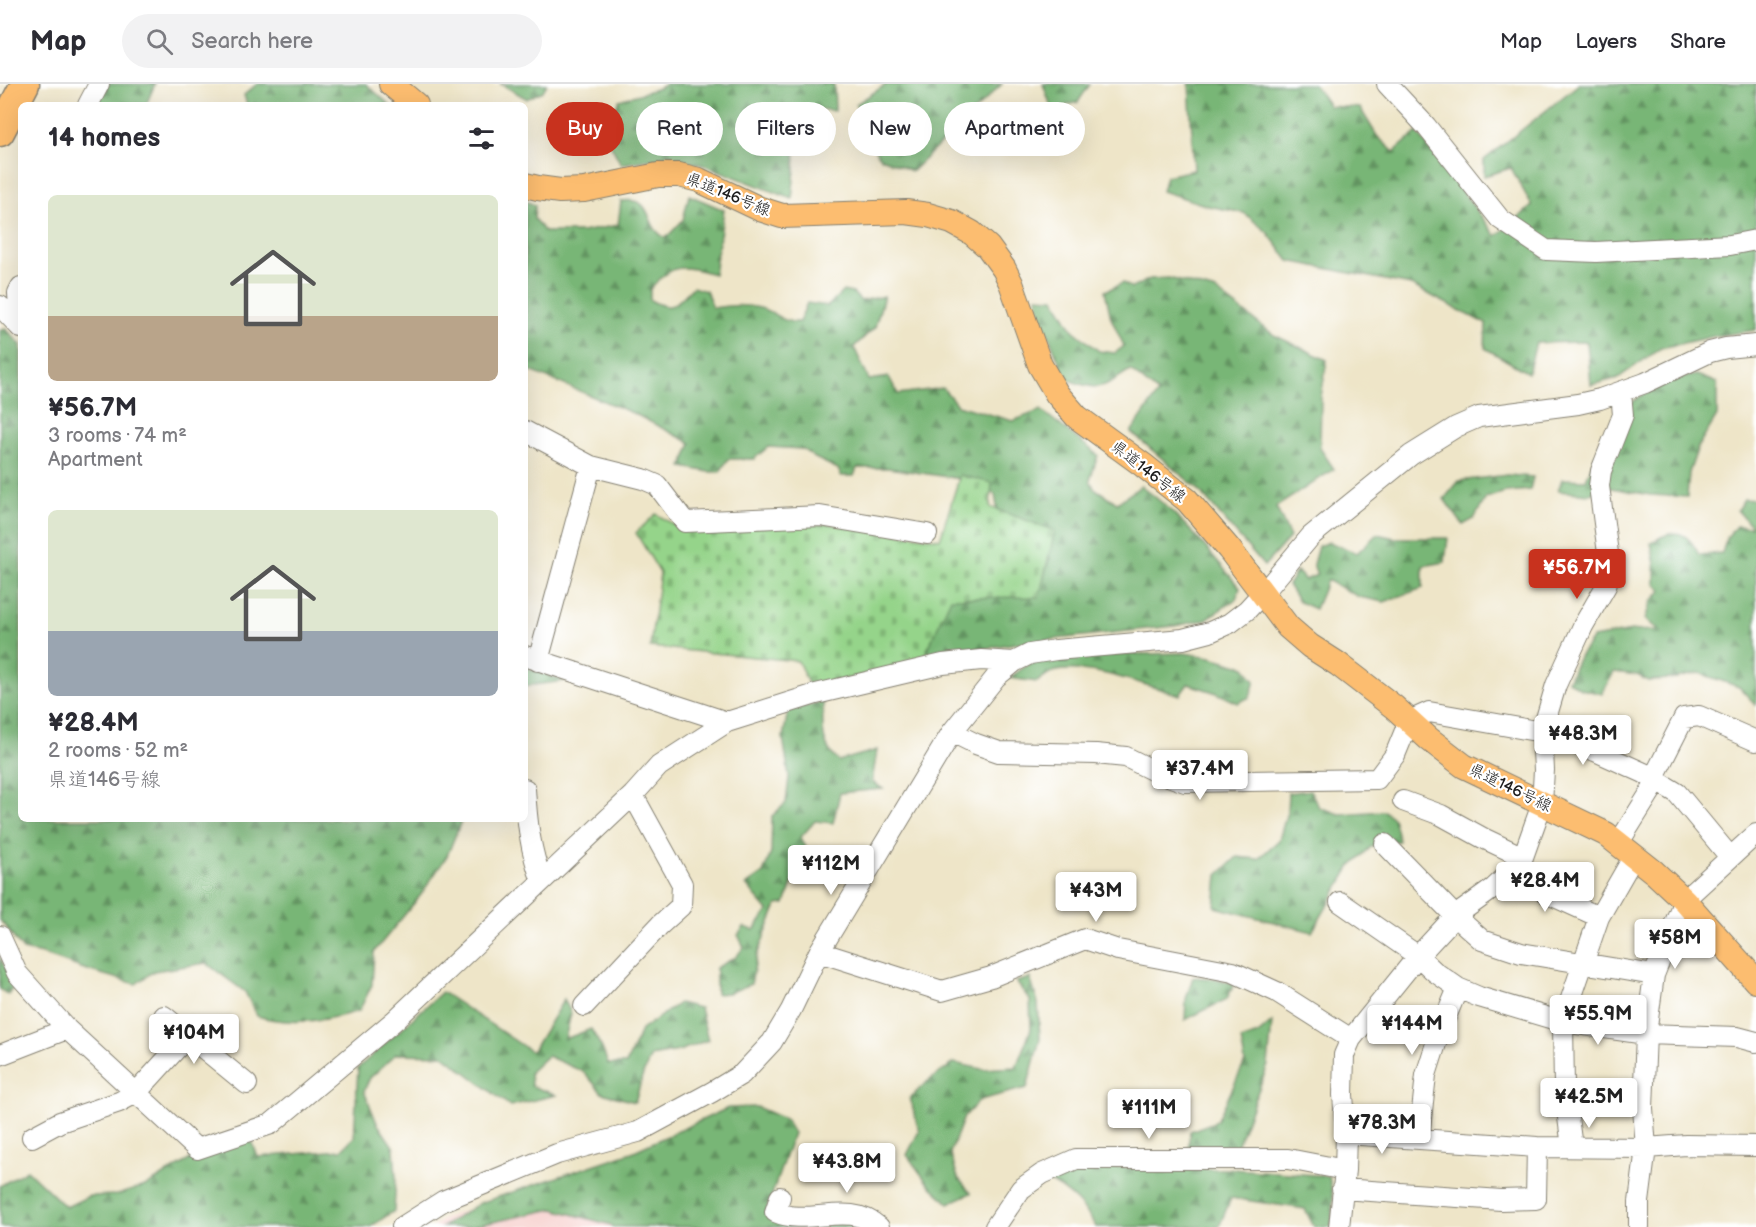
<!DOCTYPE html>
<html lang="en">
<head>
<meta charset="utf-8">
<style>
  body { margin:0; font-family:"Balsamiq Sans","Klee One",sans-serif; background:#f2f2f3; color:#2b2b33; height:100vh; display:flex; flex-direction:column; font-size:22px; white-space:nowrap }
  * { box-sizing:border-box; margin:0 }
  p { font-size:20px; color:#7c7c81 }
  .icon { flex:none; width:33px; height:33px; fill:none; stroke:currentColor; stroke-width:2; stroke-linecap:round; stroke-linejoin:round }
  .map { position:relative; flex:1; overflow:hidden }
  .side { position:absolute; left:18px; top:18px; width:510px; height:720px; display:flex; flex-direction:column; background:#fff; border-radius:9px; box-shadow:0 6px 24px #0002 }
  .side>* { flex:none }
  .guide { position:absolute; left:546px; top:18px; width:570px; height:54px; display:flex; gap:12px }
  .price { position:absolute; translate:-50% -51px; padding:0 14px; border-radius:6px; background:#fff; color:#222; font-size:20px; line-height:39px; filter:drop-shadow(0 2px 3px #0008) }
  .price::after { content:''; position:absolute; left:50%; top:36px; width:18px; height:14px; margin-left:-9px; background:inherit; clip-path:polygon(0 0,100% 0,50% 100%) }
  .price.active { background:#c8321e; color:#fff }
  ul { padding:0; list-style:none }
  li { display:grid; align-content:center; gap:12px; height:318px; padding:0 30px }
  li span { display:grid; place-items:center; height:186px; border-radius:9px; color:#555 }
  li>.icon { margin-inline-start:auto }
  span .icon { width:108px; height:108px; fill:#fffc; stroke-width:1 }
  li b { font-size:26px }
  h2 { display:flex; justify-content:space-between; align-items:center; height:72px; padding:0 30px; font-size:26px }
  .chip { padding:0 21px; border-radius:27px; background:#fff; box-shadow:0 6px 24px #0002; font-size:21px; line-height:54px }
  .chip.active { background:#c8321e; color:#fff }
  header { display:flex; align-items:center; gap:36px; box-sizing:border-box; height:84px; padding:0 30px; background:#fff; border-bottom:2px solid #e1e1e2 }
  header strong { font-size:28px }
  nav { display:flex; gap:33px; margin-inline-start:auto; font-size:21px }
  .search { width:420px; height:54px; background:#f2f2f3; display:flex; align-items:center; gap:15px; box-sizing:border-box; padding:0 21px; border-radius:33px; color:#7c7c81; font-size:22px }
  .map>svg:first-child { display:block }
</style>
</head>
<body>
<header>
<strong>Map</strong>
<div class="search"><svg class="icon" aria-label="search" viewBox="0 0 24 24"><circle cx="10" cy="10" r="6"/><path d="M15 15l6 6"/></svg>Search here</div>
<nav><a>Map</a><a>Layers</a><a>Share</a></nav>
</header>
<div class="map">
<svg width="1756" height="1143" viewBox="0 0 1756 1143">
  <defs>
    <pattern id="forest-firs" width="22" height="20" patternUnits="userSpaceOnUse" patternTransform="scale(1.5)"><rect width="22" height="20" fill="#78b676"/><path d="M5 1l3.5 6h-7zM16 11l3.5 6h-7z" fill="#629360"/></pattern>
    <pattern id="cemetery-stones" width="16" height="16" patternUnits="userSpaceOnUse" patternTransform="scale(1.5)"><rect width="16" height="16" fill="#95d48a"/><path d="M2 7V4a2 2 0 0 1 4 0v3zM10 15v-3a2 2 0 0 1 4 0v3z" fill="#80b576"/></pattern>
  </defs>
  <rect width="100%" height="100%" fill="#fff"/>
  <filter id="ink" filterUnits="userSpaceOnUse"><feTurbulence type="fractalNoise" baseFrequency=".0167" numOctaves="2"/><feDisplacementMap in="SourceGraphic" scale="12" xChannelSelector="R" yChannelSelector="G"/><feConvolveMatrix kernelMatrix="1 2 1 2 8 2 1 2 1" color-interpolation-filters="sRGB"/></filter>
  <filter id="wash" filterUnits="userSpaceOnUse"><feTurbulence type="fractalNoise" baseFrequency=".008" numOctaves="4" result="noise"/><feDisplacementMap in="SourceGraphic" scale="24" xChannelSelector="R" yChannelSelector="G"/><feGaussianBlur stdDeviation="1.35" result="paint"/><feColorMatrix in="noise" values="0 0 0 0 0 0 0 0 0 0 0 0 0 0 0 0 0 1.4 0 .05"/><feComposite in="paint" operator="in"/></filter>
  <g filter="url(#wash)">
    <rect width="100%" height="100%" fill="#eee5c8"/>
    <path fill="#f7d0cd" d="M 538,1101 L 636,1143 L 432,1143 L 448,1133 Z"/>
    <path fill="url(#forest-firs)" stroke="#4a6949" stroke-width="1.5" d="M 106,0 L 155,0 L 146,21 L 122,19 L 120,21 L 96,21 Z
      M 257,0 L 366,0 L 390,21 L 247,21 L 244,11 Z
      M 501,0 L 547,0 L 543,7 L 527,15 Z
      M 666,0 L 834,0 L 835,27 L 811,24 L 799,31 L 794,48 L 795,85 L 792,115 L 707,82 L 677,75 L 646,76 L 621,80 L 607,54 L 610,35 L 619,16 L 659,4 Z
      M 887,0 L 1002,0 L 912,87 L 881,74 L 865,54 L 856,20 Z
      M 1043,0 L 1090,0 L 1078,18 L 1052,25 Z
      M 1189,0 L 1314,0 L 1329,22 L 1360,24 L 1377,52 L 1394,68 L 1417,48 L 1496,152 L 1532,122 L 1511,84 L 1484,92 L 1484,76 L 1579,0 L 1756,0 L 1756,246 L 1715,252 L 1661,264 L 1618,294 L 1591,301 L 1587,258 L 1536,259 L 1528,289 L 1485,264 L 1486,240 L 1411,201 L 1289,177 L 1267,148 L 1244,129 L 1208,122 L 1162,107 L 1166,92 L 1194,86 Z
      M 689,111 L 724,126 L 714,190 C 682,181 673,179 650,205 L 650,216 C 674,229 675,220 693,203 L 706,207 L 713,224 C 729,221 744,220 760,224 C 775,228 782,239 799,238 L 807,219 L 828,222 L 843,207 L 853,209 L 861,217 L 884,212 L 875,243 L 854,263 L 869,296 L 889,293 L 898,310 L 943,304 L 957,321 L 1013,337 L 1041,326 L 1098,371 L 1090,396 L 1094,404 L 1117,419 L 1141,402 C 1180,430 1210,468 1240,504 L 1236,515 L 1205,536 L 1174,542 L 1010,560 L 928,574 L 930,520 L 963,504 L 974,513 L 1042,498 L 1049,475 L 1041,447 L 998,429 L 995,411 L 981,398 L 888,384 L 857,384 L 854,392 L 841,392 L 838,385 L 815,374 L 802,365 L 768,363 L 754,375 L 728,375 L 720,388 L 709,388 L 682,383 L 691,359 L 635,330 L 528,286 L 525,282 L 525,117 L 535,121 L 534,135 L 545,148 L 582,148 L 618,141 L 621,117 C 657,112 642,143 666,154 L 683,136 Z
      M 1169,194 L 1216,207 L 1274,251 L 1327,276 L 1321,313 L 1320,364 L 1334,385 L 1276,423 L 1290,453 L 1264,482 L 1198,405 L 1131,348 L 1158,309 L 1130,286 C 1100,305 1101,308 1066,295 L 1040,230 L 1037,213 L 1054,214 L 1073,246 L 1099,267 L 1115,269 L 1124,262 L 1111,234 L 1105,207 L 1123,199 L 1132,204 L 1150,195 Z
      M 6,245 L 21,261 L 21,735 L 462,735 L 447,772 L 420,812 L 374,868 L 372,901 L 359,927 C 326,937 290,942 257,932 L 245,908 L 206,879 L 154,887 L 136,900 L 87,886 L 42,870 L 23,866 L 0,836 L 0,246 Z
      M 1697,291 L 1717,299 L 1717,332 L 1698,363 L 1689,389 L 1687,413 L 1650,411 L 1606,403 L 1590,410 L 1558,407 L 1562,395 L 1586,396 L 1595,372 L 1611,368 C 1617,353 1621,337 1629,323 C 1638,308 1679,293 1697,291 Z
      M 1507,391 L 1533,393 L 1530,406 L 1506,408 L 1486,414 L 1474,435 L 1463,441 L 1444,415 L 1459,397 Z
      M 1744,415 L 1756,416 L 1756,621 L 1739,603 L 1699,589 L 1677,594 L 1648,597 L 1637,591 L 1614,588 L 1602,610 L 1581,605 L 1568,597 L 1579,573 L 1593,554 L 1632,547 L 1658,546 L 1645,535 L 1651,518 L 1662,506 L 1655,500 L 1655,480 L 1651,459 C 1674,443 1687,446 1699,471 L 1722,469 L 1727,453 L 1736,442 L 1752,443 L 1737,426 Z
      M 1377,450 L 1395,454 L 1448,454 L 1445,478 L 1423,482 L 1423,504 L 1384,518 L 1359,513 L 1327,496 L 1315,525 L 1299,518 L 1288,501 L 1297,487 L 1305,496 L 1317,491 L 1313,480 L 1318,462 L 1329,458 L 1357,469 Z
      M 1184,569 L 1211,573 L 1245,583 L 1255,597 L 1250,613 L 1238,619 L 1217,609 L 1188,600 L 1180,611 C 1146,602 1087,578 1053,588 C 1047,589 1042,595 1037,598 L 1009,594 L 1032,578 L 1061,572 Z
      M 525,583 L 565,597 L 525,602 Z
      M 823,617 C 823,639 819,662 839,677 L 877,666 L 872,698 L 883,705 L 840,709 L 833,739 L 815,737 L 801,753 L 807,766 L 796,788 L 785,820 L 777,821 L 757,871 L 751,900 L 729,909 L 716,910 L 716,884 L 736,873 L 744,863 L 738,851 L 744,843 L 754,846 L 768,827 L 746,801 L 763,789 L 771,769 L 772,732 L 786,719 L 789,693 L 783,653 L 788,627 Z
      M 1310,706 L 1319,723 L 1339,730 L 1384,727 L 1393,734 L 1399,757 L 1371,763 L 1351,782 L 1312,848 L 1215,823 L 1218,791 L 1237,773 L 1258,775 L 1279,756 L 1287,728 L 1288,709 Z
      M 0,873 L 14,902 L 8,911 L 0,905 Z
      M 1193,893 L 1217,895 L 1234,900 L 1227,915 L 1185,936 L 1186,915 Z
      M 1030,894 L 1038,919 L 1040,955 L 1027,1004 L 980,1016 L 964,1033 L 950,1069 L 958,1094 L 971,1109 L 949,1119 L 929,1101 L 907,1071 L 919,1047 L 910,1014 L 927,998 L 954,979 L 982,985 L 1016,983 L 1031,945 L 1030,916 L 1016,898 Z
      M 442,908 L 532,968 L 564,915 L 571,929 L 565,955 L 591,945 L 602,964 L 608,980 L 626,980 L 641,946 L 679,919 L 700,924 L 708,956 L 679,967 L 651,972 L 643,990 L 635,1018 L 602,1009 L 584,988 L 547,972 L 530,988 L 531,1002 L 556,1011 L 510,1022 L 443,971 L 396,970 L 370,994 L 364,1007 L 377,1039 L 394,1064 L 396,1094 L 394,1127 L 370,1143 L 0,1143 L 0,1102 L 27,1086 L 66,1123 L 89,1112 L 117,1111 L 148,1101 L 194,1073 L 252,1057 L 258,1073 L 341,1066 L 354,1053 L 358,984 Z
      M 1272,938 L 1268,981 L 1237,1062 L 1188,1067 L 1190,1047 L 1217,1037 L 1245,978 L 1241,956 L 1258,950 Z
      M 757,1023 L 787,1036 L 793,1049 L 765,1131 L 782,1137 L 853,1137 L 863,1143 L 613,1143 L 611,1141 L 553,1125 L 470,1143 L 442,1143 L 480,1119 L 632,1068 L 728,1024 Z
      M 1077,1083 L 1232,1085 L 1329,1092 L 1333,1115 L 1331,1143 L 1314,1143 L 1305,1125 L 1231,1114 L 1219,1143 L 1096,1143 C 1083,1121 1070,1109 1049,1097 Z"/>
    <path fill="url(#cemetery-stones)" stroke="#587853" stroke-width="1.5" d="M 960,391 L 992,399 L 990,423 L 1055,447 L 1039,513 L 951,514 L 922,577 L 810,604 L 798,577 L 650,563 L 660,489 L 636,449 L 656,430 L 681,445 L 829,440 L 940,455 Z"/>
  </g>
  <g filter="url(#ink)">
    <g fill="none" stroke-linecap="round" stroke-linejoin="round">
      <defs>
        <path id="minor" d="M 1387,0 L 1426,42 L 1500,135 L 1546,166 L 1596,168 L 1730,161 L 1756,156
          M 88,21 L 99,0
          M 0,222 L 21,244
          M 20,243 L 18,209 L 21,203
          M 525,347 L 591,382 L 643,395 L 657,401 L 685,438 L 820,432 L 927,450
          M 525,572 L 727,638
          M 538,577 L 591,382
          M 952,648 L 976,660 L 999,668 L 1096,670 L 1126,673 L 1154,687 L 1185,698 L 1377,695 L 1395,671 L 1409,637 L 1429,628 L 1542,648 L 1595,667 L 1644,689 L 1677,709 L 1730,773
          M 525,705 C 527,737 530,766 542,797
          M 1403,717 L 1441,731 L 1483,754 L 1523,773
          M 1385,760 L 1455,832 L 1482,856 L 1521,869 L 1654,891
          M 1618,760 L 1653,704 L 1653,695 L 1684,634 L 1699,632 L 1756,657
          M 1514,785 L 1546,809 L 1599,833
          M 1340,818 L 1418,872 L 1435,888 L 1458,904 L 1479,913 L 1563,938 L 1646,950 L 1737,953 L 1756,958
          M 0,852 L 17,889 L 67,945 L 197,1065 L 271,1040 L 394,937 L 633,711 L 659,682 L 727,638 L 816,610 L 943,580 L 981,576 L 1014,578
          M 819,868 L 942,907 L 991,893 L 1085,855 L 1118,866 L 1233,888 L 1277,908 L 1351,955
          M 584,922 L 660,841 L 681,822 L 682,800 L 633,711
          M 164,932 L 247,1000
          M 0,971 L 67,945
          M 1346,1050 L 1537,1063 L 1646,1064 L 1686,1061 L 1756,1062
          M 32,1053 L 60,1038 L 119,1018 L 136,1009 L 188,952
          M 1419,1054 L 1426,991 L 1440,947 L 1458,904
          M 1572,1063 L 1564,1004 L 1563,938 L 1599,833 L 1634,772
          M 1342,1105 L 1501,1116 L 1536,1115 L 1537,1063
          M 780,1113 L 775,1128 C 810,1143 848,1116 879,1143
          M 402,1143 L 443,1117 L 557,1070 L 638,1048 L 712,1008 L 742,990 L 772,958 L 791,926 L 819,868 L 952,648 L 996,593 L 1014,578 L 1030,570 L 1056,566 L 1183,555 L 1210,548 L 1230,539 L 1247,526 L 1270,501 L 1311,452 L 1411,371 L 1456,343 L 1479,333 L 1578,320 L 1600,315 L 1645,299 L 1710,268 L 1726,264 L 1756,261
          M 995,1143 L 1021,1105 L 1042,1090 L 1076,1075 L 1288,1075 L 1345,1086
          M 1339,1143 L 1345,1086 L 1346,1050 L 1343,1011 L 1344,971 L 1351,955 L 1418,872 L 1455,832 L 1494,804 L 1514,785 L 1523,773 L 1542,720 L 1544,686 L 1542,648 L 1556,601 L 1583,542 L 1606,502 L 1610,484 L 1599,402 L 1601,387 L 1623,331 L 1621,308
          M 1639,1143 L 1639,1118 L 1646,1064 L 1643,1024 L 1646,950 L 1654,891 L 1684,816 L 1756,750"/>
        <path id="major" d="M 391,0 L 416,21
          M 525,101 L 538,104 L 560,107 L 584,106 L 658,91 L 679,91 L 699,96 L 760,125 L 782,132 L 906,128 L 928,131 L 952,138 L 972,149 L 988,163 L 1004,185 L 1011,199 L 1040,281 L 1057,310 L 1077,333 L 1143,381 L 1187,416 L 1229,465 L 1288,543 L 1310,562 L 1338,580 L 1394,623 L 1429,655 L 1464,682 L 1606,750 L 1654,788 L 1684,816 L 1756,897"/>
        <path id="highway" d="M 0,48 L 25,0"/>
      </defs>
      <use href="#minor" stroke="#858072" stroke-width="22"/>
      <use href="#major" stroke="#858072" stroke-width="26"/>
      <use href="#highway" stroke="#858072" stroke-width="31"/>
      <use href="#minor" stroke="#fff" stroke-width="20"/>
      <use href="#major" stroke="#fcbd6f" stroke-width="24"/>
      <use href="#highway" stroke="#fcbd6f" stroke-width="28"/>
    </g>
  </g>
  <g text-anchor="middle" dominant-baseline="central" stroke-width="4.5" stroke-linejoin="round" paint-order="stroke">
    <g font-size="16" fill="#1c1c1c" stroke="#fff">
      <text transform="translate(728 111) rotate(22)">県道146号線</text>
      <text transform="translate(1148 388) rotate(38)">県道146号線</text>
      <text transform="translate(1510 704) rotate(26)">県道146号線</text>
    </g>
  </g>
</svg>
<b class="price active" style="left:1577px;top:516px">¥56.7M</b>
<b class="price" style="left:1583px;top:682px">¥48.3M</b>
<b class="price" style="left:1200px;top:717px">¥37.4M</b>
<b class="price" style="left:831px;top:812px">¥112M</b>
<b class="price" style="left:1545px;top:829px">¥28.4M</b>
<b class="price" style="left:1096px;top:839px">¥43M</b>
<b class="price" style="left:1675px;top:886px">¥58M</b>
<b class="price" style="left:1598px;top:962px">¥55.9M</b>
<b class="price" style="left:1412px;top:972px">¥144M</b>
<b class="price" style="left:194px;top:981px">¥104M</b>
<b class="price" style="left:1589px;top:1045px">¥42.5M</b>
<b class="price" style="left:1149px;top:1056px">¥111M</b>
<b class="price" style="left:1382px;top:1071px">¥78.3M</b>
<b class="price" style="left:847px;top:1110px">¥43.8M</b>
<div class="guide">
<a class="chip active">Buy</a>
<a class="chip">Rent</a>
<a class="chip">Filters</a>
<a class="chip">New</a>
<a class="chip">Apartment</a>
</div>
<section class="side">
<h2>14 homes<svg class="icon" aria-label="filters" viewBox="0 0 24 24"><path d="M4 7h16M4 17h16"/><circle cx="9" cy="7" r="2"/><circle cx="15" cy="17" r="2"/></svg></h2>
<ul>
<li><span style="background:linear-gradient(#dfe7d0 65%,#b9a48a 0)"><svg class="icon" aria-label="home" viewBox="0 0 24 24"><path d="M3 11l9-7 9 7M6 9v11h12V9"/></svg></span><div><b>¥56.7M</b><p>3 rooms · 74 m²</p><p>Apartment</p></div></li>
<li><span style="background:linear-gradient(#dfe7d0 65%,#9aa5b1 0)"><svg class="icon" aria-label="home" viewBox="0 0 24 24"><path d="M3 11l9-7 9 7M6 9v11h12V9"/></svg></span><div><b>¥28.4M</b><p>2 rooms · 52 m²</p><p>県道146号線</p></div></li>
</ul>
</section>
</div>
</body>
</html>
